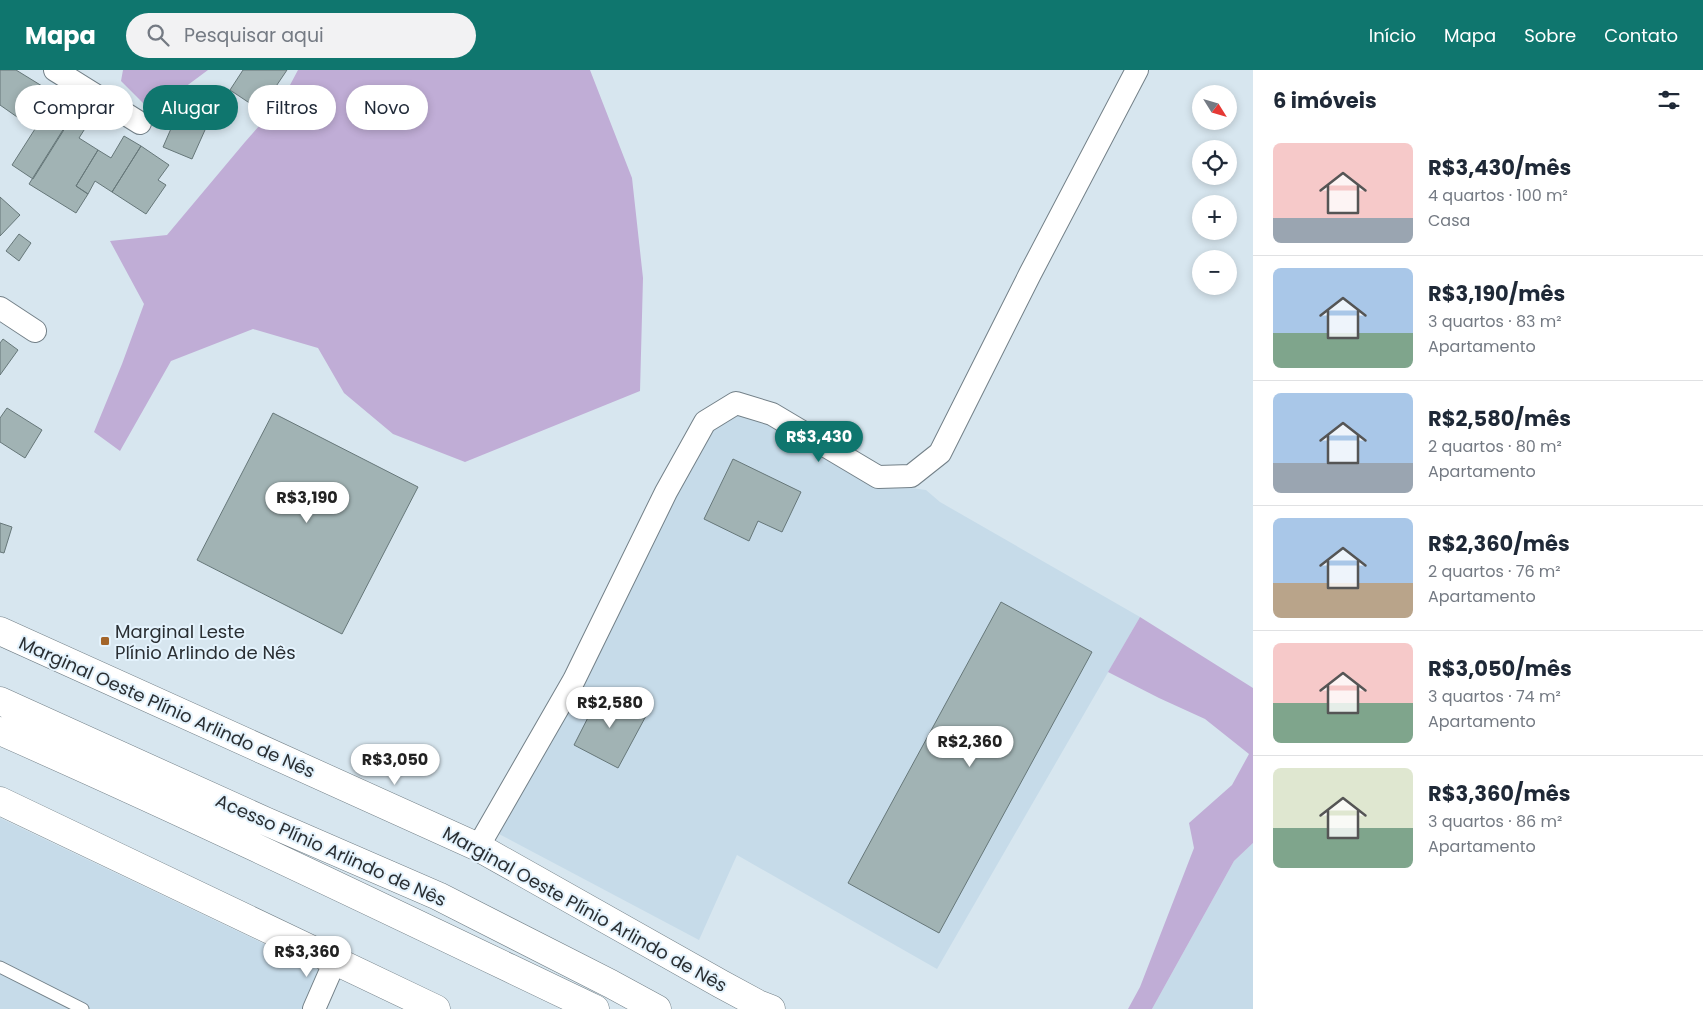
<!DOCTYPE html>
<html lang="pt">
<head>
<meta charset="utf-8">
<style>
  body { margin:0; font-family:Poppins,sans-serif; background:#f2f2f3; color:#1f2937; height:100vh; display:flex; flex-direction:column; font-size:19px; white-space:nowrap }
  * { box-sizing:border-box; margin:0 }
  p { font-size:16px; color:#747a83 }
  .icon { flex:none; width:28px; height:28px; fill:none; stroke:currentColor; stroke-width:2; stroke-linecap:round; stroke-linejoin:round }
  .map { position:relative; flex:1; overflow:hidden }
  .panel { display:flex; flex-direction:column; background:#fff; width:450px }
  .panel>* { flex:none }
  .hud { position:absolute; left:15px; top:15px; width:475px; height:45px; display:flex; gap:10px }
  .needle { width:32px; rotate:127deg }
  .controls { position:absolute; left:1192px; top:15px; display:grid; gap:10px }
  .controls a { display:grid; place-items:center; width:45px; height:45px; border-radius:50%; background:#fff; box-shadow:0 2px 8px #0003; font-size:25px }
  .price { position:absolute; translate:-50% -42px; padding:0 11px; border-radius:18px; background:#fff; color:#222; font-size:16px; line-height:32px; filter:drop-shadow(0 1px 2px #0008) }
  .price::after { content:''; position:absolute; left:50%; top:30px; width:15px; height:11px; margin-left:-8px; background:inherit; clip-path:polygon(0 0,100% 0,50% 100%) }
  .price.active { background:#0f766e; color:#fff }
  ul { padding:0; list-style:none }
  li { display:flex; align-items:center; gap:15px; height:125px; padding:0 20px }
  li+li { border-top:1px solid #e0e1e3 }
  li span { display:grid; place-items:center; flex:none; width:140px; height:100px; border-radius:8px; color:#555 }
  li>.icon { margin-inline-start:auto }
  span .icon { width:60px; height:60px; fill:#fffc; stroke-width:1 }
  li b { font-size:21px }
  h2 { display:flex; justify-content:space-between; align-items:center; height:60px; padding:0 20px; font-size:21px }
  .pill { padding:0 18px; border-radius:22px; background:#fff; box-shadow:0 2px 8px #0003; font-size:18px; line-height:45px }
  .pill.active { background:#0f766e; color:#fff }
  header { display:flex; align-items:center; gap:30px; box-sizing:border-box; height:70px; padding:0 25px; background:#0f766e; color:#fff }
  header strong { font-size:24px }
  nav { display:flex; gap:28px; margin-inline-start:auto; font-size:18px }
  .search { width:350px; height:45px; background:#f2f2f3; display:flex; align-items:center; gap:12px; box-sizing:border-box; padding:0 18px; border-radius:28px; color:#747a83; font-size:19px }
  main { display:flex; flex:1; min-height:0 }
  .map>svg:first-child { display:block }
</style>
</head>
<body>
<header>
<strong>Mapa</strong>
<div class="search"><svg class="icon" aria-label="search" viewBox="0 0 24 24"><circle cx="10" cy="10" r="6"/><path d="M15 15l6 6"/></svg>Pesquisar aqui</div>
<nav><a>Início</a><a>Mapa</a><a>Sobre</a><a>Contato</a></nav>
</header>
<main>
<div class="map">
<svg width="1253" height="939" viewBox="0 0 1253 939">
  <rect width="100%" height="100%" fill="#d7e6ef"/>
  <path fill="#c6dbe9" d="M 738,343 L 773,353 L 875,413 L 926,420 L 940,432 L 1140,547 L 937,899 L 737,785 L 699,870 L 499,764 L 584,608 L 672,429 L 715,357 Z
    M 0,748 L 319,900 L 302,939 L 0,939 Z
    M 1253,773 L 1253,939 L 1152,939 L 1234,791 Z"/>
  <path fill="#c0add6" d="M 123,0 L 208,0 L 173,26 L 146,36 L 121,11 Z
    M 298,0 L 590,0 L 632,108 L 643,208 L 640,321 L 465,392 L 393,364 L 344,323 L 318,278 L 253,259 L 171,291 L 120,381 L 94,362 L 122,294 L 144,234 L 110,171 L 167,165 L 245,72 L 282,30 Z
    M 1140,547 L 1253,618 L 1253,773 L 1234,791 L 1152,939 L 1128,939 L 1140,917 L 1194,778 L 1189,753 L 1232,715 L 1249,684 L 1205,649 L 1159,628 L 1108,602 Z"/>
  <path fill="#a1b3b4" stroke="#667779" d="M 0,0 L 16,0 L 42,16 L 20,49 L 0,35 Z
    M 243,0 L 287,0 L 260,40 L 230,20 Z
    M 42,16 L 77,39 L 33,109 L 12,95 L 35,59 L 20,49 Z
    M 180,38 L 209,51 L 192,89 L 163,77 Z
    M 71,47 L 86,57 L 79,68 L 98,80 L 76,116 L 88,124 L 76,143 L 29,114 Z
    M 124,66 L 141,76 L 112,122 L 95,111 L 88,124 L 76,116 L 98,80 L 111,88 Z
    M 141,76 L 169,95 L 158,110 L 166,115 L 146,144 L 112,122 Z
    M 0,127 L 20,145 L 0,166 Z
    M 19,164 L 31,173 L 19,191 L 6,181 Z
    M 3,269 L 18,280 L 0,305 L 0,273 Z
    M 7,338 L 42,360 L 25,388 L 0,372 L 0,348 Z
    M 273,343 L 418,417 L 342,564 L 197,490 Z
    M 733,389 L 801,422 L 782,462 L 758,451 L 749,471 L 704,449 Z
    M 0,453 L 12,457 L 4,483 L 0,482 Z
    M 1001,532 L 1092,582 L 939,863 L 848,813 Z
    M 602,620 L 647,644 L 618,698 L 574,675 Z"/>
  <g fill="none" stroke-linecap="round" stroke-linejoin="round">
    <defs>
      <path id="service" d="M 0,897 L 83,939"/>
      <path id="minor" d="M 55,0 L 140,53
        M 0,238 L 35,261
        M 478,777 L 574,610 L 666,422 L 705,352 L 736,333 L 772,344 L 878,407 L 911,406 L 940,383 L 1030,204 L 1137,0
        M 314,939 L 335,891"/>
      <path id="secondary" d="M 0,561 L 478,777 L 721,914 L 758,934 L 771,939
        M 0,731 L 436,939"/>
      <path id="trunk" d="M 0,631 L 265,751 L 438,826 L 611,914 L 657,939
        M 0,661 C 200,749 398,845 595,939"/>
    </defs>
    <use href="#service" stroke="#738088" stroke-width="13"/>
    <use href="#minor" stroke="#738088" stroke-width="24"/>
    <use href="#secondary" stroke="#738088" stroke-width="29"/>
    <use href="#trunk" stroke="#738088" stroke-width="29"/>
    <use href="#service" stroke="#fff" stroke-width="11"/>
    <use href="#minor" stroke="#fff" stroke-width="22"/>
    <use href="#secondary" stroke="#fff" stroke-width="28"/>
    <use href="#trunk" stroke="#fff" stroke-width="28"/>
  </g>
  <rect fill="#a3652a" stroke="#e4f3fd" stroke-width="2" x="100" y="566" width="10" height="10" rx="2.5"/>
  <g text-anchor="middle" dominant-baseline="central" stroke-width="4" stroke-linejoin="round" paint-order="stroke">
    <g font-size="18" fill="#2a2f33" stroke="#e4f3fd" text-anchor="start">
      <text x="115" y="561">Marginal Leste<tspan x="115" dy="21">Plínio Arlindo de Nês</tspan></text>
    </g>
    <g font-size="18" fill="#2a2f33" stroke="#e4f3fd">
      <text transform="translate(167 637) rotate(24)">Marginal Oeste Plínio Arlindo de Nês</text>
      <text transform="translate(331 780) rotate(24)">Acesso Plínio Arlindo de Nês</text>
      <text transform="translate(585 839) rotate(29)">Marginal Oeste Plínio Arlindo de Nês</text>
    </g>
  </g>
</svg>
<div class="controls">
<a><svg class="needle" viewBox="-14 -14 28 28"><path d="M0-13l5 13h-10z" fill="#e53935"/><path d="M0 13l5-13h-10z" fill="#747a83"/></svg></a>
<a><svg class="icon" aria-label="locate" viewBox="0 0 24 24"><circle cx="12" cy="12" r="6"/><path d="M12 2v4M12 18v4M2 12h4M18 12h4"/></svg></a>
<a>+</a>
<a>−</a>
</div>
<b class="price active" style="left:819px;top:393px">R$3,430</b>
<b class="price" style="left:307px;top:454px">R$3,190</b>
<b class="price" style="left:610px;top:659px">R$2,580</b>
<b class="price" style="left:970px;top:698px">R$2,360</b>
<b class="price" style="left:395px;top:716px">R$3,050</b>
<b class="price" style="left:307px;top:908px">R$3,360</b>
<div class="hud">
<a class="pill">Comprar</a>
<a class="pill active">Alugar</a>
<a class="pill">Filtros</a>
<a class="pill">Novo</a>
</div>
</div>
<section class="panel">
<h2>6 imóveis<svg class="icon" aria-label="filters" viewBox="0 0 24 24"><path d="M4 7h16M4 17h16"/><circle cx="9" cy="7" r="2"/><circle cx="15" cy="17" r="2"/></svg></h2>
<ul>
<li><span style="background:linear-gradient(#f6c9c9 75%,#9aa5b1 0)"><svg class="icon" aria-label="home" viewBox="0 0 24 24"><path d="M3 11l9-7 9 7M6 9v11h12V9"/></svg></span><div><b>R$3,430/mês</b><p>4 quartos · 100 m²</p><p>Casa</p></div></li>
<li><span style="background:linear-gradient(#a9c7e8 65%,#7fa58c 0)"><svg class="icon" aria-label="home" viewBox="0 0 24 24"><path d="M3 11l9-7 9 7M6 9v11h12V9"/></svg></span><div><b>R$3,190/mês</b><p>3 quartos · 83 m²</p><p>Apartamento</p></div></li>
<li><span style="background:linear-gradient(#a9c7e8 70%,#9aa5b1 0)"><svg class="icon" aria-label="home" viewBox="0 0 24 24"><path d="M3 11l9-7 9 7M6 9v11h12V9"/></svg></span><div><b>R$2,580/mês</b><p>2 quartos · 80 m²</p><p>Apartamento</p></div></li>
<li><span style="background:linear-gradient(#a9c7e8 65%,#b9a48a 0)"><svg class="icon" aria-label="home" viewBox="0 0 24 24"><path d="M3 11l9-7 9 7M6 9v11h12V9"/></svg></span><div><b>R$2,360/mês</b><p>2 quartos · 76 m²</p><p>Apartamento</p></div></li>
<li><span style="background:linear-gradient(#f6c9c9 60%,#7fa58c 0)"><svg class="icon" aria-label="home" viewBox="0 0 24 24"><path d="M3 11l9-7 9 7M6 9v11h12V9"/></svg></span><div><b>R$3,050/mês</b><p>3 quartos · 74 m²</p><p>Apartamento</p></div></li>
<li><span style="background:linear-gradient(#dfe7d0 60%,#7fa58c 0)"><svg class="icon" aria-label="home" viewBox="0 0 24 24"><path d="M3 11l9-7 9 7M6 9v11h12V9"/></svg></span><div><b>R$3,360/mês</b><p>3 quartos · 86 m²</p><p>Apartamento</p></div></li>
</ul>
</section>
</main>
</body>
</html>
